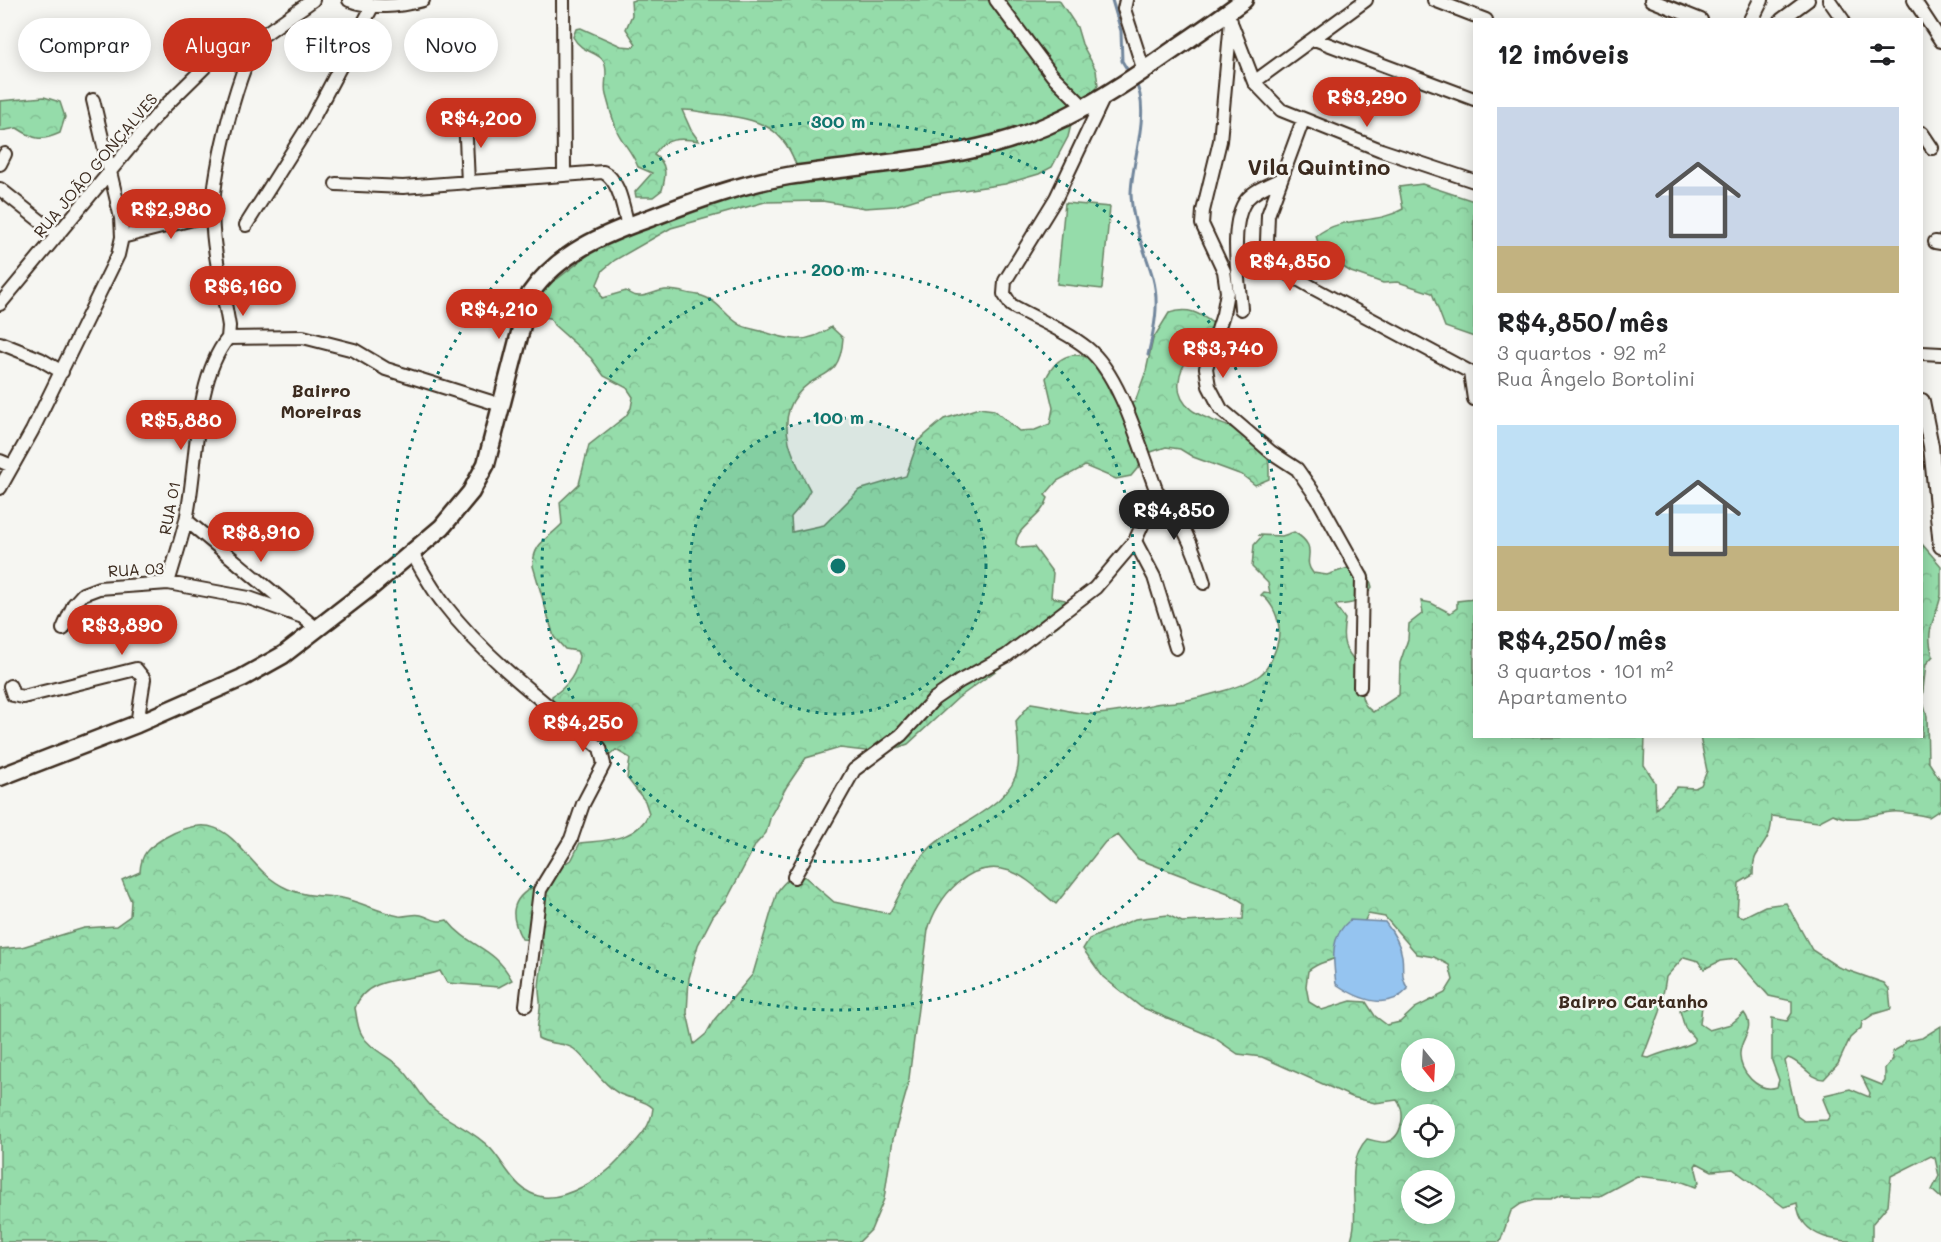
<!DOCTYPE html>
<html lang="pt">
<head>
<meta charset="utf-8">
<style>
  body { margin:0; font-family:Mali,sans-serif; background:#f6f6f6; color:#202124; height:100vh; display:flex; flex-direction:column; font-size:22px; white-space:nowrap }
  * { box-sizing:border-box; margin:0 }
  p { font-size:20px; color:#757577 }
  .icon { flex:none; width:33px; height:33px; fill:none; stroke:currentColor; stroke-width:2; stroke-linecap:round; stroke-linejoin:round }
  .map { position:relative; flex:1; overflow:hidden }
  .side { position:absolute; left:1473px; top:18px; width:450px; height:720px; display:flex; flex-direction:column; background:#fff; border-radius:0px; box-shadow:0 3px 15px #0003 }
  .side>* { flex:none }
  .hud { position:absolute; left:18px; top:18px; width:570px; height:54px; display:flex; gap:12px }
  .needle { width:39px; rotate:162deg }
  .fabs { position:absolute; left:1401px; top:1038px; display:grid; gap:12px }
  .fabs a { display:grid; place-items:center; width:54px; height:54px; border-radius:50%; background:#fff; box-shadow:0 3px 15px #0003; font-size:30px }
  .price { position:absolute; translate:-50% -51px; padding:0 14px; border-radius:21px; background:#c8321e; color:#fff; font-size:20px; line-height:39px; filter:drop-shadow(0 2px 3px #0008) }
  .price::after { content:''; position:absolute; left:50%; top:36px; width:18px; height:14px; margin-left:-9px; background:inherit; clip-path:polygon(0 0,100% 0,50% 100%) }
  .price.active { background:#222; color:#fff }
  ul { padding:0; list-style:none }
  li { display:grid; align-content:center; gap:12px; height:318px; padding:0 24px }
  li span { display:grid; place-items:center; height:186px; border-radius:0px; color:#555 }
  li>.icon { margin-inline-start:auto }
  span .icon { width:108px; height:108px; fill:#fffc; stroke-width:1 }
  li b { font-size:26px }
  h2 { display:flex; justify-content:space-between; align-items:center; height:72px; padding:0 24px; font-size:26px }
  .chip { padding:0 21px; border-radius:27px; background:#fff; box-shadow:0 3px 15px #0003; font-size:21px; line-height:54px }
  .chip.active { background:#c8321e; color:#fff }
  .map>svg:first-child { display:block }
</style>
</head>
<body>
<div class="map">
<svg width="1941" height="1242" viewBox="0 0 1941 1242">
  <defs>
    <pattern id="forest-crowns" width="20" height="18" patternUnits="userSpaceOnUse" patternTransform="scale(1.5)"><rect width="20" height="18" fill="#95dcaa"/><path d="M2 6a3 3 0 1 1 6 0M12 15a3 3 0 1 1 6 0" fill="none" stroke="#81bd92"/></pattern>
  </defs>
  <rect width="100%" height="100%" fill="#f6f6f2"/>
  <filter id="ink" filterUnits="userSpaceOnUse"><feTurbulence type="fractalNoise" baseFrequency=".0167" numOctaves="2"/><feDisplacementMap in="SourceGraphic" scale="12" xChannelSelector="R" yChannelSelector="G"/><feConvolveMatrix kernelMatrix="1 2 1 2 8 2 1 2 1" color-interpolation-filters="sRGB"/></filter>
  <g filter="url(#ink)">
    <path fill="url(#forest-crowns)" stroke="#688364" stroke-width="1.5" fill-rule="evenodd" d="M 635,0 L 1059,0 L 1077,27 L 1082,44 L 1096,70 L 1098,85 L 1090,100 L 1072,121 L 1068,137 L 1052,167 L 1039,174 L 1005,184 L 929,195 L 895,206 L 865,208 L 822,201 L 765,202 L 671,228 L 615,260 L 603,270 L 597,284 L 602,298 L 626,291 C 640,302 650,292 665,290 C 675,289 688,294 698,295 C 718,299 723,314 739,324 C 744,328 754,329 761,331 C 788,340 807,345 831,327 L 843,338 C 840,383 817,369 797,395 C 774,424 795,462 810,490 L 802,504 L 791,517 L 792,532 L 824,525 L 859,490 L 906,476 L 918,441 L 944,419 L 979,408 L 994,410 L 1019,431 L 1035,430 L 1050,424 L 1053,408 L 1046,378 C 1058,354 1075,349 1098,362 L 1110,393 L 1120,406 L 1135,402 L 1146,371 L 1153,339 L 1169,313 C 1188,307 1198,312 1214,324 L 1213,341 C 1195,352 1181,360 1179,381 C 1174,425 1242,419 1263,447 C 1270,455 1269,470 1269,479 L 1255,485 L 1242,475 L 1193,457 L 1180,449 L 1166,447 L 1151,452 L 1131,476 L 1116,479 L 1085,466 L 1057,481 L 1045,495 L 1048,498 C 1042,519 1016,526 1016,544 L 1021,548 L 1034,547 L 1053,573 L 1051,597 L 1065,600 L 1069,604 L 1067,615 L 1059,625 L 958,698 L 908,744 L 882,753 L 840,748 L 806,758 L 787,786 L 771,815 L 766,833 L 756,844 L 726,901 L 713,916 L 698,945 L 689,978 L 687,1013 L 694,1044 L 706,1034 L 714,1020 L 753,974 L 777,892 C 784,882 791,874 805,877 L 834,902 L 889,914 C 901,893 912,865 930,848 C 956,822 1012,807 1018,767 C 1020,752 1017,735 1016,721 L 1031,703 C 1051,705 1072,714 1093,714 C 1113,714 1132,709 1151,705 C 1161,702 1172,703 1183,701 C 1203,697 1244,687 1260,675 C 1270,668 1278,646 1279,634 C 1280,621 1273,602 1261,595 L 1264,592 L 1270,593 L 1268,583 L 1252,567 L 1254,545 L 1262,536 L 1258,535 L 1282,536 L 1294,532 C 1322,549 1300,558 1313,573 L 1327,575 L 1357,565 L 1368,573 L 1372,587 C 1361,603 1353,604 1335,605 L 1345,619 C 1340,646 1346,650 1362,670 C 1362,687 1357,702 1373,712 L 1399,695 L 1400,663 L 1408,639 L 1409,624 L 1423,613 L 1421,601 L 1431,603 L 1450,613 L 1457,608 L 1457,601 L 1474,599 L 1474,736 L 1645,737 L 1644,765 L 1655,782 L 1656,809 L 1677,787 L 1695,788 L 1701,785 L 1707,771 L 1700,737 L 1922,736 L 1922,544 L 1941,566 C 1941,575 1941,587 1941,595 C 1936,620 1924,628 1933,656 L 1926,664 L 1922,699 L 1927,716 L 1928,761 L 1941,781 L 1941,809 L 1929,817 C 1920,815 1909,813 1900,812 C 1881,809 1857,826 1833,814 L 1818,822 L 1772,816 C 1771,838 1766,839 1756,856 C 1753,861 1753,870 1753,875 L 1739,883 L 1737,915 L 1743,917 L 1765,906 L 1786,903 L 1812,950 L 1838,967 L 1884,983 L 1889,989 L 1891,1009 L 1874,1014 L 1862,1022 L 1861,1028 L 1850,1038 L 1838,1064 L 1824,1079 C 1810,1079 1802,1062 1788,1058 L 1785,1061 L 1797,1116 L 1804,1121 L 1827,1120 L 1830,1116 L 1823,1099 L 1825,1095 L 1850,1089 L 1869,1097 L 1870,1093 L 1862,1077 L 1882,1085 L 1885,1081 L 1885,1068 L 1893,1059 L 1892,1052 L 1901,1047 L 1906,1041 L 1922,1038 L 1941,1026 L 1941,1198 L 1932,1190 L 1939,1176 L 1935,1158 L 1931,1156 L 1891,1176 L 1888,1205 L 1872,1224 L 1872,1242 C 1842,1242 1800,1241 1797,1203 L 1784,1207 L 1733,1169 L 1712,1171 L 1697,1163 L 1695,1166 L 1699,1182 L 1696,1187 L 1680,1181 L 1637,1176 L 1600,1196 L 1562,1195 L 1550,1200 L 1534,1200 L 1521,1204 L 1511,1211 L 1500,1242 L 1350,1242 C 1363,1211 1341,1166 1367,1139 C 1373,1140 1380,1143 1386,1142 C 1403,1138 1406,1112 1397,1100 L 1375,1103 L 1352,1097 L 1262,1057 L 1238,1054 L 1213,1037 L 1141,1007 L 1103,977 L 1083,949 L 1089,939 L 1135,919 L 1168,915 L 1182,922 L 1243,919 L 1244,903 L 1228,893 L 1138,859 L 1118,835 L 1105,842 L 1056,904 C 1042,893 1027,877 1010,871 C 970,858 937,897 928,930 L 908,1086 L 893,1139 L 884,1199 L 871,1230 L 859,1242 L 0,1242 L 0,949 L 22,947 L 84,928 L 116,926 L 130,916 L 131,901 L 122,880 L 140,872 C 141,853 148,848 164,838 C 235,798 237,867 288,889 C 306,897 324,895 342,898 C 361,902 379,912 399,916 C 406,917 414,913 421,915 C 432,918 435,923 447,920 C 470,949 493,945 512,980 L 499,987 L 447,983 L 440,971 C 413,982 367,973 355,1008 C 357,1017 357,1028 362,1035 C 370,1049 388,1056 400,1067 C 413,1079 421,1098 435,1110 C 453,1124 474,1131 491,1149 C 507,1167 516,1193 543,1197 C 566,1200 604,1177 619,1160 C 633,1144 651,1130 653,1108 C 644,1099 629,1099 618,1093 C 601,1083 590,1062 574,1049 C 565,1042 549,1045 538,1038 C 536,1028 539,1020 540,1009 C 541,1003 539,996 539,990 C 539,971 548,950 539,932 L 533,940 L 522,939 C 510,917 509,899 535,886 L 542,892 L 557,869 L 572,859 L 580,843 C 606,840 637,841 649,813 L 645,801 L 627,778 L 630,758 L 616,750 L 603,761 C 600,753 598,740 591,734 C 577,722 550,719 552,696 C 567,687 577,674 579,656 L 577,651 L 565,649 L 554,637 L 533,566 C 533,543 548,539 562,524 L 560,502 L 579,484 L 589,445 L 626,416 L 631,408 L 633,397 L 627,388 L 604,376 L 591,358 L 554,325 L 550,318 L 542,317 L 539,301 L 543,286 L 557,279 L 605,242 L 798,171 C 785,126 759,119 715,114 C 704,113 693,109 682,110 L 691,130 L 699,141 C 681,138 663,137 654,155 C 668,163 666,176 662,190 L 653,197 L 636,197 L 635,192 L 652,173 L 638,167 C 632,151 623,144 617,131 C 613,120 609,107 606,95 C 603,84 609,73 604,62 C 599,51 582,54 573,37 L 576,29 L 581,28 L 621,46 L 633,47 L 636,44 L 626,29 L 632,15 L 631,1 ZM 1368,914 L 1385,917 L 1417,954 L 1434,957 L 1449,965 L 1453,980 L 1445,993 L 1415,1008 L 1400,1022 L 1387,1025 L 1375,1016 L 1366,1002 L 1351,1001 L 1322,1010 L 1309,1002 L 1306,986 L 1308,971 C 1319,962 1321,964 1333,959 C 1345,954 1363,926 1368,914 ZM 1684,957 L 1698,961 L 1704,969 L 1720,961 L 1736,959 L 1769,996 L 1792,1001 L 1792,1013 L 1787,1021 L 1772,1018 L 1772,1061 L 1779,1080 L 1777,1087 C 1758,1093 1739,1072 1740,1053 C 1741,1037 1756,1029 1744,1013 L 1731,1024 L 1709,1030 L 1700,1024 L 1702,1006 L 1694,1005 L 1680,1011 L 1685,1028 L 1694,1038 L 1694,1042 C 1680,1050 1665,1050 1649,1058 L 1643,1057 L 1660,1012 L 1666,977 ZM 1412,1048 L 1444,1048 L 1444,1082 L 1412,1082 ZM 1412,1114 L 1444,1114 L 1444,1148 L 1412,1148 ZM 1412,1180 L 1444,1180 L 1444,1214 L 1412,1214 Z
      M 44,97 L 60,102 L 65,117 L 60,133 C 40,142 34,139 17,128 L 0,131 L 0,101 Z
      M 1422,184 L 1474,201 L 1474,337 L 1445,327 L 1432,293 L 1398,282 L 1383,283 L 1351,272 L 1321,253 L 1316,236 C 1344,214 1374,226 1403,209 L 1399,187 Z"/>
    <path fill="#95dcaa" stroke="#688364" stroke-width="1.5" d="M 1065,203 L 1110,207 L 1102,289 L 1057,284 Z"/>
    <path fill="#95c4f0" stroke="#71869c" stroke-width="1.5" d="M 1350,920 L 1385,922 C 1393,932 1400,943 1402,956 C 1404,969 1400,977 1408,989 C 1387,1012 1358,999 1336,984 C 1333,960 1329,937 1350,920 Z"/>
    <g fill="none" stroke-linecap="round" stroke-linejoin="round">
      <path stroke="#71869c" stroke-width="3" d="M 1112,0 L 1121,31 L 1122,61 L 1130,74
        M 1135,82 C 1152,110 1131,162 1131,194 C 1132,224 1145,250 1153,278 C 1160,304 1154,330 1148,355"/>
      <defs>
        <path id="minor" d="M 349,0 C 374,9 397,7 423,0
          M 563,0 L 564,173
          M 996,0 L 1052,75 L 1086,109
          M 1126,0 L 1124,9 L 1144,71
          M 1434,0 L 1486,20
          M 1651,0 L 1701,20
          M 1829,0 L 1843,20
          M 1914,0 L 1941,41
          M 1781,20 L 1808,0
          M 1231,21 L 1220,141 L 1203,211 L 1202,224 L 1224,271 L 1227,292 L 1223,314 L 1206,368 L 1209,386 L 1221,409 L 1271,452 L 1297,469 L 1318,499 L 1362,578 L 1360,687
          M 1232,25 L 1254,82 L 1281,110 L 1381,150 L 1474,181
          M 259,38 C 235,76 209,185 213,230 C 215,262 224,294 229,326 L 228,338 L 303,337 L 354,350 L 386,369 L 501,405
          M 1314,39 L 1474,99
          M 1254,82 L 1366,0
          M 465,116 L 468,183
          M 1303,120 L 1268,215 L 1267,241 L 1276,260 L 1289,274 L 1315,289 L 1470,372
          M 1922,133 L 1932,148
          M 0,164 L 5,154
          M 336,184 L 403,187 L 603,172 C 620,180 623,209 628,226
          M 0,189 L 58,235
          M 246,225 L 311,122 L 372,7
          M 122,237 L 213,214
          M 1935,242 L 1941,243
          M 0,304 L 161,110 L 214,58 L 227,47 L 259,38 L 313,0
          M 1241,309 C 1239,281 1228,222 1247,199 C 1255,190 1268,185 1279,180
          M 0,343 L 40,359 L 62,372
          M 1922,353 L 1941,354
          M 1470,372 L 1474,399
          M 0,461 L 12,466
          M 0,488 L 32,431 L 118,255 L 122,237 L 121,218 L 93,100
          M 1157,492 C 1182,520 1194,547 1204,583
          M 186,520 L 317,629
          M 1135,541 L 1154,577 L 1176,648
          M 412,553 C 422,570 431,588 444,604 C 487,660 545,703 600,748 L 604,764 L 583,804 L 571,839 L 540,890 L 526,1005
          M 168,583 C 174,562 181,541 186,520 C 198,466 193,381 228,338
          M 63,629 L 74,604 L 83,594 L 99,588 L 168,583 L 249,598 L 300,616
          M 10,686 L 13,695 L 23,697 L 136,669 L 144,679 L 137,724
          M 794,877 L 854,770 L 901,735 L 934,699 L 960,681 L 1006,656 L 1095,588 L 1135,541 L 1157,492 C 1141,451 1121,375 1087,348 C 1065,330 1035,319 1011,305 L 1004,294 L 1005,281 L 1056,198 L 1103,99"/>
        <path id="tertiary" d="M 1751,20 L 1761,0
          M 1922,401 L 1931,446 L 1941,546"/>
        <path id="secondary" d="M 0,777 L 137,724 L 242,678 L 283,655 L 371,587 L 442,527 L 471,492 L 486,464 L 530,294 C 558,253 604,234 650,218 C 694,201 741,184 788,176 C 857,165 927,162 994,144 C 1059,127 1112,93 1166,55 C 1192,37 1219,19 1244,0"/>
      </defs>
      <use href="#minor" stroke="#3b2a1e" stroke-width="16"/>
      <use href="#tertiary" stroke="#3b2a1e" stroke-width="18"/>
      <use href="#secondary" stroke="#3b2a1e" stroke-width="21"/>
      <use href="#minor" stroke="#f6f6f2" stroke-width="12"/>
      <use href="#tertiary" stroke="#f6f6f2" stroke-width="14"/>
      <use href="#secondary" stroke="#f6f6f2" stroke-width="16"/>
    </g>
  </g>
  <circle cx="838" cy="566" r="148" fill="#0f766e" fill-opacity=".12"/>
  <g fill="none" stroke="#0f766e" stroke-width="3" stroke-dasharray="3 6">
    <circle cx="838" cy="566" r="148"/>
    <circle cx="838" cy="566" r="296"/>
    <circle cx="838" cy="566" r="444"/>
  </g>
  <g text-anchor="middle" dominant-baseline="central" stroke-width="5" stroke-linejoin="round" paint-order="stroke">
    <g font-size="16" fill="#3b2a1e" stroke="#f6f6f2">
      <text transform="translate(95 165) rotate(-50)">RUA JOÃO GONÇALVES</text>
      <text transform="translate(169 508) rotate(-79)">RUA 01</text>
      <text transform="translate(136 569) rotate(-3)">RUA 03</text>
    </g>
    <g font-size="18" font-weight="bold" fill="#3b2a1e" stroke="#f6f6f2">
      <text x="321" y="390">Bairro<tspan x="321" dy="21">Moreiras</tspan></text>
      <text x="1633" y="1001">Bairro Cartanho</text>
    </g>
    <g font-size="22" font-weight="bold" fill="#3b2a1e" stroke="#f6f6f2">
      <text x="1319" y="166">Vila Quintino</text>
    </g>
  </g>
  <circle cx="838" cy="566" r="9" fill="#0f766e" stroke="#f6f6f2" stroke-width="3"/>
  <g font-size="18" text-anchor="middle" font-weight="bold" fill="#0f766e" stroke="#f6f6f2" stroke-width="5" stroke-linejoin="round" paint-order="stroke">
    <text x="838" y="128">300 m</text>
    <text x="838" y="276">200 m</text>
    <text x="838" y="424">100 m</text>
  </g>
</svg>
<div class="fabs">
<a><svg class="needle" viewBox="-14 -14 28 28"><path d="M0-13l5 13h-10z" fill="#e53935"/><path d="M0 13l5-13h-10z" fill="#757577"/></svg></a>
<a><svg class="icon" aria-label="locate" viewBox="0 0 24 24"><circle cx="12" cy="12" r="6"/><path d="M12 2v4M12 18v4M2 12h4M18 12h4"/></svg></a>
<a><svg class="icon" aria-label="layers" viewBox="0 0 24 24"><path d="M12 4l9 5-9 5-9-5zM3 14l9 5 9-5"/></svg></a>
</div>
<b class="price" style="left:1367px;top:128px">R$3,290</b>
<b class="price" style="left:481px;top:149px">R$4,200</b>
<b class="price" style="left:171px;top:240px">R$2,980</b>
<b class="price" style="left:1290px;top:292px">R$4,850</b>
<b class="price" style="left:243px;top:317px">R$6,160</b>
<b class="price" style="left:499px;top:340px">R$4,210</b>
<b class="price" style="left:1223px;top:379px">R$3,740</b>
<b class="price" style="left:181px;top:451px">R$5,880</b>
<b class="price active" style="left:1174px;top:541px">R$4,850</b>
<b class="price" style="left:261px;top:563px">R$8,910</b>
<b class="price" style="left:122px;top:656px">R$3,890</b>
<b class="price" style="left:583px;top:753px">R$4,250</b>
<div class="hud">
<a class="chip">Comprar</a>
<a class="chip active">Alugar</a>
<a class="chip">Filtros</a>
<a class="chip">Novo</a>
</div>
<section class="side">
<h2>12 imóveis<svg class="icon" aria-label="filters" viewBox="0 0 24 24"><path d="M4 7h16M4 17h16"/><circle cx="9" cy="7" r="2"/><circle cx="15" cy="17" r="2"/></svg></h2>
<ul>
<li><span style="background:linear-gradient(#c9d6e8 75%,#c2b280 0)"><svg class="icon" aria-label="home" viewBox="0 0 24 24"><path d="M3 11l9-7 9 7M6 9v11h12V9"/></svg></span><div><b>R$4,850/mês</b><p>3 quartos · 92 m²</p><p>Rua Ângelo Bortolini</p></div></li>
<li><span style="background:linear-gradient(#bfe0f5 65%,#c2b280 0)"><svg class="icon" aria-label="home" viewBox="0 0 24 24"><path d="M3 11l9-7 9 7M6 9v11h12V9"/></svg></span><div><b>R$4,250/mês</b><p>3 quartos · 101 m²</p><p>Apartamento</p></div></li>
</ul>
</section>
</div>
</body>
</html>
